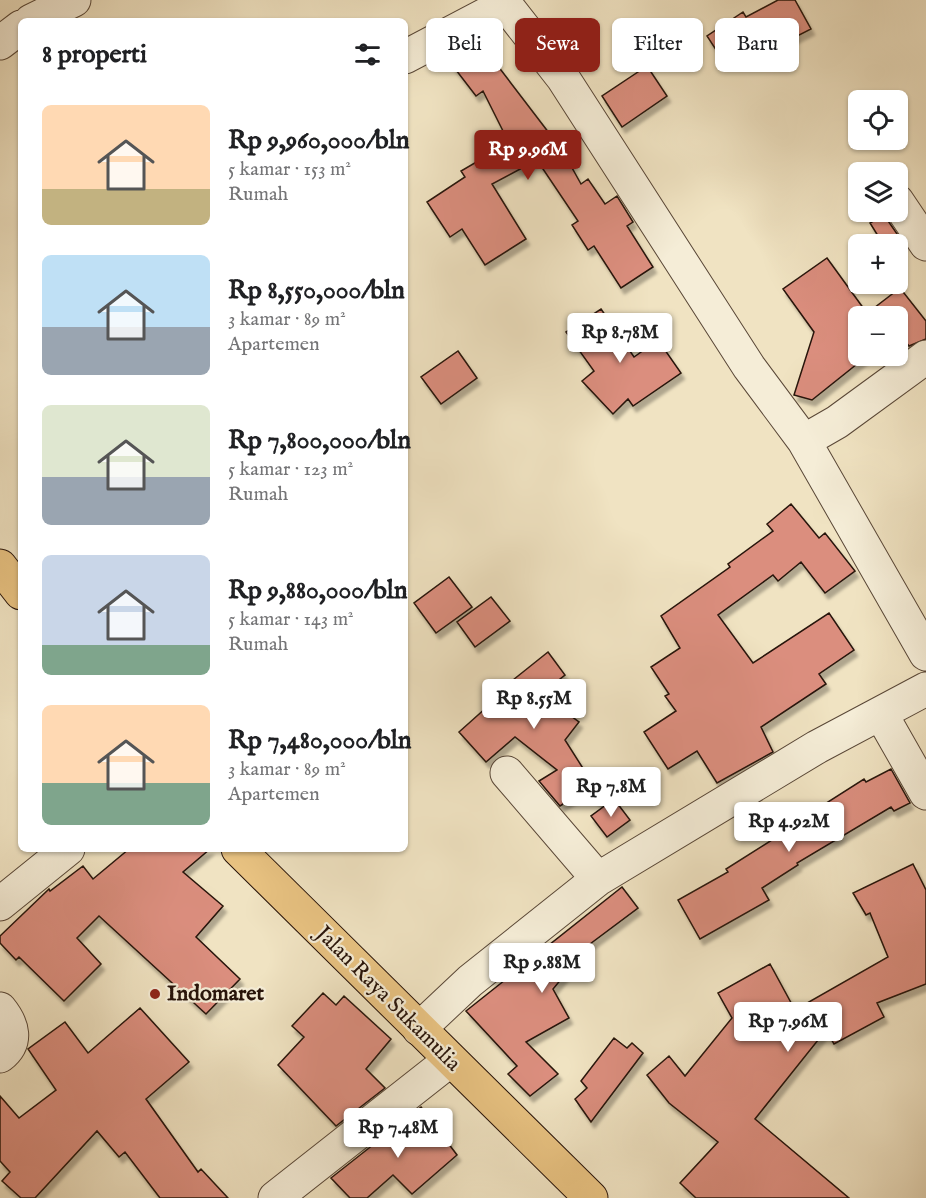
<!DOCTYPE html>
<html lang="id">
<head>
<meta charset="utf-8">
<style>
  body { margin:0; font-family:"IM FELL English",serif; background:#f2f2f2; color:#202124; height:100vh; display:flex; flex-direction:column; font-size:22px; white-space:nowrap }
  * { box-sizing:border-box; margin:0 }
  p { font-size:20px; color:#757577 }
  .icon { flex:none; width:33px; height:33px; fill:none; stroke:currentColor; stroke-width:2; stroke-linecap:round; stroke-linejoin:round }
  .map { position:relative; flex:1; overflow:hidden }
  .drawer { position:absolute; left:18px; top:18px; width:390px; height:834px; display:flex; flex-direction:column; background:#fff; border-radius:9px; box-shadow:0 2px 4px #0004 }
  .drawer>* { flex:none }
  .hud { position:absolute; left:426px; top:18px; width:410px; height:54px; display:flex; gap:12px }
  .fabs { position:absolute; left:848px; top:90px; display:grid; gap:12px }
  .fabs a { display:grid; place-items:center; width:60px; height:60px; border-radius:9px; background:#fff; box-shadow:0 2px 4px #0004; font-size:30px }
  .price { position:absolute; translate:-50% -51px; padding:0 14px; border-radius:6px; background:#fff; color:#222; font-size:20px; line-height:39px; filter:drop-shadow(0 2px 3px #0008) }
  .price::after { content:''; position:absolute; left:50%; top:36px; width:18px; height:14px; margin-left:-9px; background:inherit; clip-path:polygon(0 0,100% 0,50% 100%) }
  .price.on { background:#8f2418; color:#fff }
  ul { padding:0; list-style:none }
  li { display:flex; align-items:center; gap:18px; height:150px; padding:0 24px }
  li span { display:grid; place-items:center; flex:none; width:168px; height:120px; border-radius:9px; color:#555 }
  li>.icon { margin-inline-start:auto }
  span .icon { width:72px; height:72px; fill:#fffc; stroke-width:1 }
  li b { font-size:26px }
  h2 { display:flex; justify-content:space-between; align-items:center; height:72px; padding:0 24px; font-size:26px }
  .tag { padding:0 21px; border-radius:9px; background:#fff; box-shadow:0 2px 4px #0004; font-size:21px; line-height:54px }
  .tag.on { background:#8f2418; color:#fff }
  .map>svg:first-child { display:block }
</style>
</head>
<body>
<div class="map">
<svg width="926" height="1198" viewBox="0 0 926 1198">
  <defs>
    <filter id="shadow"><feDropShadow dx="3.5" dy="6" stdDeviation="1.5" flood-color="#0004"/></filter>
  </defs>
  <rect width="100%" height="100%" fill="#f0e3c2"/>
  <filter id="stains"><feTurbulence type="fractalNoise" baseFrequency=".00333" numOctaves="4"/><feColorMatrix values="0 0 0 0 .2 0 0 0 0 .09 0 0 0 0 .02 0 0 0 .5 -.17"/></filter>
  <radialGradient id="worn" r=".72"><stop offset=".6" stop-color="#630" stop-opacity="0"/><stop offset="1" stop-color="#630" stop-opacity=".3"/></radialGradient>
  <path fill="#db8e7e" stroke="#271309" stroke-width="1.5" filter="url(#shadow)" d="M 778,0 L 795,0 L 811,29 L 768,51 L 761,38 L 724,62 L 707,36 L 743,12 L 746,17 Z
    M 478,40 L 562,150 L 581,184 L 588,179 L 605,204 L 617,196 L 633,222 L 627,226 L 653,267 L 621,288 L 594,246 L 588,250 L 572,225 L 578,221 L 537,160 L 492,184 L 526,239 L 485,265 L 462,229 L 450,237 L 427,202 L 465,177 L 461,171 L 509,143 L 483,91 L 476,96 L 446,57 Z
    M 647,66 L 667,96 L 622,127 L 602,96 Z
    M 884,215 L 904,244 L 883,244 L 870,223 Z
    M 827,258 L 864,309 L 866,307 L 870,311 L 900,288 L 926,321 L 926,339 L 909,346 L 897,331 L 897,316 L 858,316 L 858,356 L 867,356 L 812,400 L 794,395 L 814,332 L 783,289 Z
    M 601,309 L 634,357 L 658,340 L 681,373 L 633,406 L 628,399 L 613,414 L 582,381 L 594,371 L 566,332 Z
    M 458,351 L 477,378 L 441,404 L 421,377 Z
    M 791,504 L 819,538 L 825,533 L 855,571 L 825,593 L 801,562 L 778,581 L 773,575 L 718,615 L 753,663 L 829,613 L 854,650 L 819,674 L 826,684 L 761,727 L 773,752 L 717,783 L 697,751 L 668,769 L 644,732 L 676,711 L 665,696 L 669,694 L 651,667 L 680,648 L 661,616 L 730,567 L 728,564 L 773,531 L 767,524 Z
    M 449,577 L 472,607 L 436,633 L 414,603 Z
    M 491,597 L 510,621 L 475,647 L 457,622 Z
    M 548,652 L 565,675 L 541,694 L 579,722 L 565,740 L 605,803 L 603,805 L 584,791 L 560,806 L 539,781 L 557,770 L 515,737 L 486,762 L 459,732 L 515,682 L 513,680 Z
    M 891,769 L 910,803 L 894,811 L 891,807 L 797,863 L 798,865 L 762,888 L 769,900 L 700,939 L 678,900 L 728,872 L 726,869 L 791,828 L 788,823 L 812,807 L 814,811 L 864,779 L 866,782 Z
    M 614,799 L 630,820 L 607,837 L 591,816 Z
    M 129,849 L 210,849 L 183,872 L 223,906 L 196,937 L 240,979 L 206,1014 L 99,916 L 77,938 L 101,964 L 64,1001 L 19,957 L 16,960 L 0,943 L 0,936 L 49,889 L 50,891 L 83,866 L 93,879 Z
    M 913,864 L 926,890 L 926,984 L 877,1003 L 884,1017 L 834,1044 L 826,1030 L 755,1119 L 849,1198 L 696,1198 L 680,1183 L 718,1142 L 669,1103 L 647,1075 L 669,1056 L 685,1076 L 732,1018 L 718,993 L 770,964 L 795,1010 L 888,957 L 870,913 L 866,915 L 853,893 Z
    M 622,887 L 638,908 L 590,944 L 553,989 L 569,1018 L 526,1042 L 558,1074 L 530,1096 L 508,1074 L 517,1066 L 466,1011 Z
    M 323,993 L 336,1005 L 344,996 L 391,1039 L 366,1069 L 385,1088 L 336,1126 L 278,1065 L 304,1037 L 292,1026 Z
    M 140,1008 L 189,1062 L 146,1099 L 198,1172 L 201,1169 L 228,1198 L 160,1198 L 125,1152 L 119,1157 L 97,1131 L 35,1198 L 21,1198 L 2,1181 L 10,1172 L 0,1161 L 0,1096 L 19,1118 L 56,1090 L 28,1049 L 65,1022 L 88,1053 Z
    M 614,1038 L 627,1048 L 632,1043 L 643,1053 L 591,1122 L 575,1099 L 587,1088 L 581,1081 Z
    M 421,1107 L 457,1155 L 412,1194 L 393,1175 L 367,1198 L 350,1198 L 331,1178 Z"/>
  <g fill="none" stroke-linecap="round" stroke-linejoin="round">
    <defs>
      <path id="minor" d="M 502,0 L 563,78 L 749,367 L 804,441 L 837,422 L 926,357
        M 31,21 L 74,0
        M 0,43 L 21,27
        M 405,57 L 504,5
        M 897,201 L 926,244
        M 804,441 L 926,654
        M 881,714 L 926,793
        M 507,773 L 598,879
        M 0,904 L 68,849
        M 0,1009 C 13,1025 18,1042 0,1056
        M 419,1029 L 470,981 L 598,879 L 817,747 L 926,689
        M 275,1198 L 449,1061"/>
      <path id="major" d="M 0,566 L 21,593
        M 238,849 L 591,1198"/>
    </defs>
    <use href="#minor" stroke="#594737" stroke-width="35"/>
    <use href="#major" stroke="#271309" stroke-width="35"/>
    <use href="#minor" stroke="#f5edd7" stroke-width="33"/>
    <use href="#major" stroke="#e8c281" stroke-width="33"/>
  </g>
  <circle fill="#8f2418" stroke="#f5edd7" stroke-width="2" cx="155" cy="994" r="6"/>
  <g text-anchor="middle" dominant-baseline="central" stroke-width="4.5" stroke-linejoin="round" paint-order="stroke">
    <g font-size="22" font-weight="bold" fill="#271309" stroke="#f5edd7" text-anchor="start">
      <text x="167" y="994">Indomaret</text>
    </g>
    <g font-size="22" fill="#271309" stroke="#f5edd7">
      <text transform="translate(388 999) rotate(45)">Jalan Raya Sukamulia</text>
    </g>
  </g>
  <rect width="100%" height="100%" filter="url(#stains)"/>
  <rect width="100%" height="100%" fill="url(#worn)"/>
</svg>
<div class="fabs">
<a><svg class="icon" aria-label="locate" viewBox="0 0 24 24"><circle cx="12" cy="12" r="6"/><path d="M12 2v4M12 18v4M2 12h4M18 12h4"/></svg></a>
<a><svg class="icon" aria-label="layers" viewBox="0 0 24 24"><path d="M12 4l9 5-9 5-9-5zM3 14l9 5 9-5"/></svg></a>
<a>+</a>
<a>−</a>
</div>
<b class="price on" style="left:528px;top:181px">Rp 9.96M</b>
<b class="price" style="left:620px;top:364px">Rp 8.78M</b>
<b class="price" style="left:534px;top:730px">Rp 8.55M</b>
<b class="price" style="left:611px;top:818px">Rp 7.8M</b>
<b class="price" style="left:789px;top:853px">Rp 4.92M</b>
<b class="price" style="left:542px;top:994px">Rp 9.88M</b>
<b class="price" style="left:788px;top:1053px">Rp 7.96M</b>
<b class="price" style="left:398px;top:1159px">Rp 7.48M</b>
<div class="hud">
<a class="tag">Beli</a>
<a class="tag on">Sewa</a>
<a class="tag">Filter</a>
<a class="tag">Baru</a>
</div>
<section class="drawer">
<h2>8 properti<svg class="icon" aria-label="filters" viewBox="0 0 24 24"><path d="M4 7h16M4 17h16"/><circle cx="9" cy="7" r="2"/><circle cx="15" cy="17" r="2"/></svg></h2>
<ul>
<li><span style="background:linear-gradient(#ffd9b3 70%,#c2b280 0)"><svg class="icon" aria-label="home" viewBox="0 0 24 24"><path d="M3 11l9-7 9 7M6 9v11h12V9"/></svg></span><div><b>Rp 9,960,000/bln</b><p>5 kamar · 153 m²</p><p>Rumah</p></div></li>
<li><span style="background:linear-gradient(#bfe0f5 60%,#9aa5b1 0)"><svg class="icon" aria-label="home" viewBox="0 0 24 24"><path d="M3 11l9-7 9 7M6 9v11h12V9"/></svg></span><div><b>Rp 8,550,000/bln</b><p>3 kamar · 89 m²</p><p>Apartemen</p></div></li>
<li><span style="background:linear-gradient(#dfe7d0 60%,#9aa5b1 0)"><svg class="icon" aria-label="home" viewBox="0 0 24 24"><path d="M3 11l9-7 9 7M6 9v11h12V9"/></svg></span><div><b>Rp 7,800,000/bln</b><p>5 kamar · 123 m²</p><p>Rumah</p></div></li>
<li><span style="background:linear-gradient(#c9d6e8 75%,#7fa58c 0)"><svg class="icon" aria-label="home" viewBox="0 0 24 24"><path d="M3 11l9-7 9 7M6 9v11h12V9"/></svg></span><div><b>Rp 9,880,000/bln</b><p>5 kamar · 143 m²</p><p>Rumah</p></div></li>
<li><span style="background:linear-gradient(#ffd9b3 65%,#7fa58c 0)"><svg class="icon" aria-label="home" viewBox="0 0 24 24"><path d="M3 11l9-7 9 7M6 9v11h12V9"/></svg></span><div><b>Rp 7,480,000/bln</b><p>3 kamar · 89 m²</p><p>Apartemen</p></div></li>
</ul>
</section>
</div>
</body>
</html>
